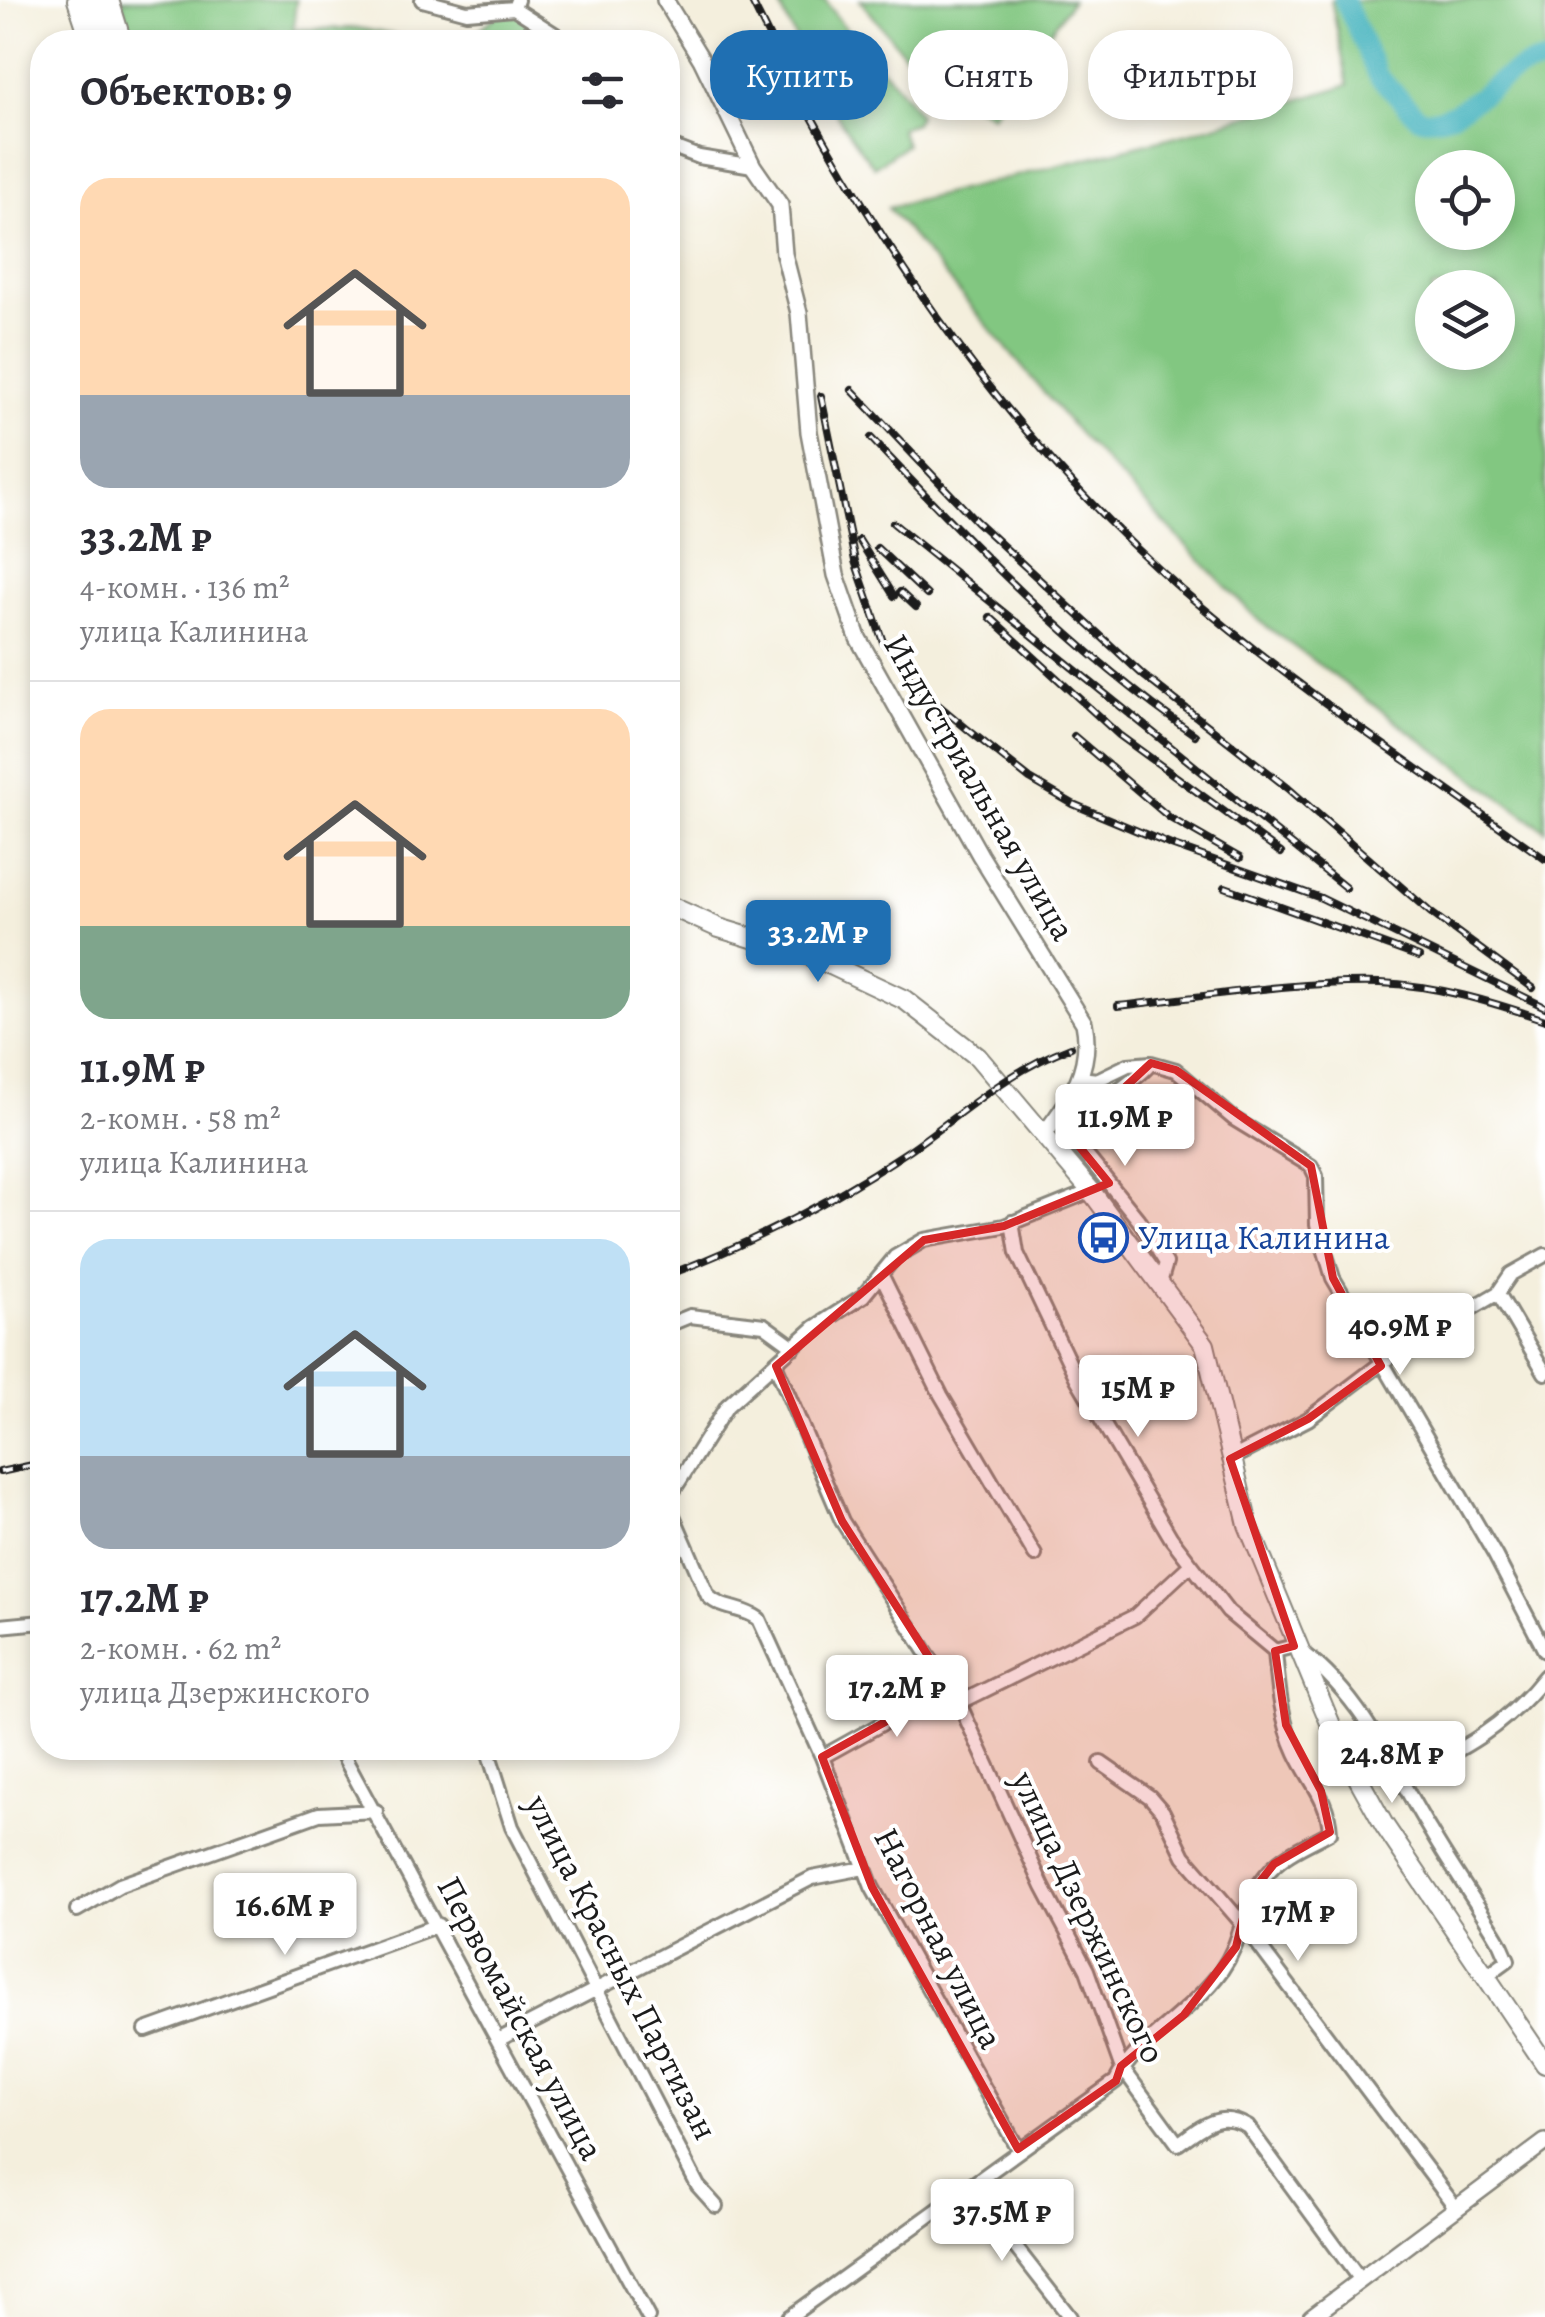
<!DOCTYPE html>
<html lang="ru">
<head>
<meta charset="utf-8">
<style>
  body { margin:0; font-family:Alegreya,serif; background:#f2f2f3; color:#2b2b33; height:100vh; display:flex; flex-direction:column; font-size:38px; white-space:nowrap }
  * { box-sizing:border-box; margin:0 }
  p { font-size:32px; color:#7c7c81 }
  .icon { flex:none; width:55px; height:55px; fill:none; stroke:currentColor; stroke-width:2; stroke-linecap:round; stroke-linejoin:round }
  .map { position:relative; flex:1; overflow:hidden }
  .drawer { position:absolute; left:30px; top:30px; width:650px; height:1730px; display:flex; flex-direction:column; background:#fff; border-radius:40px; box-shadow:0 5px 15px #0003 }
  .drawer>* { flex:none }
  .top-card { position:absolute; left:710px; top:30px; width:685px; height:90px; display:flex; gap:20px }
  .fabs { position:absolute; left:1415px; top:150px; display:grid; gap:20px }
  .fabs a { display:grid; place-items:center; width:100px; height:100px; border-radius:50%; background:#fff; box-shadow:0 5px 15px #0003; font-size:50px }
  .price { position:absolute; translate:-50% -85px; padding:0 22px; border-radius:10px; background:#fff; color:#222; font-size:32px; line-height:65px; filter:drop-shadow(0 2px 5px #0008) }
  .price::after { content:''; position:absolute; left:50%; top:60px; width:30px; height:22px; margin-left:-15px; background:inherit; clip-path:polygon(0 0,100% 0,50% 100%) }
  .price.active { background:#1f6fb2; color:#fff }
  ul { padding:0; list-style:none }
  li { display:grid; align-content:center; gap:20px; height:530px; padding:0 50px }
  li+li { border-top:2px solid #e1e1e2 }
  li span { display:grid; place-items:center; height:310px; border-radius:30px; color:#555 }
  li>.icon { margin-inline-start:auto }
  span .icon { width:180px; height:180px; fill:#fffc; stroke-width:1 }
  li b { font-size:42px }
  h2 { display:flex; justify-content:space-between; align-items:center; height:120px; padding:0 50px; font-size:42px }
  .chip { padding:0 35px; border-radius:40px; background:#fff; box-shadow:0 5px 15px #0003; font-size:35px; line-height:90px }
  .chip.active { background:#1f6fb2; color:#fff }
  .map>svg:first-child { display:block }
</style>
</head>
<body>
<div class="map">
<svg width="1545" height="2317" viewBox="0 0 1545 2317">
  <rect width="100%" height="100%" fill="#fff"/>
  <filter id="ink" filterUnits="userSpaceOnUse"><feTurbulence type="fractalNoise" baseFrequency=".01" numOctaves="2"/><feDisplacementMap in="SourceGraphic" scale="20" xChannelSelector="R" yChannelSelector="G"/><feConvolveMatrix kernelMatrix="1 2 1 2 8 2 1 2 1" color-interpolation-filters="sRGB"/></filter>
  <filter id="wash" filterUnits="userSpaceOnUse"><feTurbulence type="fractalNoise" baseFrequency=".0048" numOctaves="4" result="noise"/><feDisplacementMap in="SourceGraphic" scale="40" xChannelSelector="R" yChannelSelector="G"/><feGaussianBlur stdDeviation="2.25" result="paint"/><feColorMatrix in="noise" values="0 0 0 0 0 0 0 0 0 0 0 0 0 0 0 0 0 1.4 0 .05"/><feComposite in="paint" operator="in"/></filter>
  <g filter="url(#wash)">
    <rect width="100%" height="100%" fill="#f4efdd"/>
    <path fill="#82c781" stroke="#4f724e" stroke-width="2.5" fill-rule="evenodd" d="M 121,0 L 296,0 L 293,30 L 357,28 L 429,42 L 288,42 L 282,34 L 263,30 L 246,42 L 133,42 Z
      M 777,0 L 825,0 C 852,43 892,73 919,115 L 915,123 L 900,128 L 906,145 L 874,167 C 832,117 805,57 777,0 Z
      M 860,0 L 1072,0 L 992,115 L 920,73 Z
      M 1331,0 L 1545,0 L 1545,830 L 1259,621 L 1078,433 L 888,208 L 1188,133 L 1348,85 ZM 1432,168 L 1498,168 L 1498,232 L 1432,232 ZM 1432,288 L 1498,288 L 1498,352 L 1432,352 Z
      M 515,11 L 563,42 L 464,42 L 499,14 Z"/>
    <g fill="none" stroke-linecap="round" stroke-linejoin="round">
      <path stroke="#41b1bc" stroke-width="20" d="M 1344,0 L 1378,76 L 1419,118 C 1468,126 1496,65 1545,63"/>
    </g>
  </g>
  <g filter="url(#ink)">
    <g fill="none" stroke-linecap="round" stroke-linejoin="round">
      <defs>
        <path id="minor" d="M 422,0 L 467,12 L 514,8 L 517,0
          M 514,8 L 567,42
          M 668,145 L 699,157 L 753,166
          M 1151,1063 C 1131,1089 1076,1108 1078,1145 L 1141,1223 L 1166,1263 L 1160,1283
          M 1081,1078 L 1097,1080 L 1128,1065 L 1151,1063 L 1176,1070 L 1234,1119 L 1311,1166 L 1316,1176 L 1317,1225 L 1333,1278 L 1495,1555 L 1545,1651
          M 1012,1222 L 1017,1253 L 1077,1379 L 1171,1538 L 1228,1612 L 1275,1651 L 1294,1646 C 1361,1692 1390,1765 1431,1832 C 1453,1870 1479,1906 1501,1944 L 1508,1960 L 1486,1976
          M 882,1276 L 941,1395 L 1035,1555
          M 1498,1293 L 1545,1373
          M 668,1325 L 690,1316 L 764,1325 L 794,1347
          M 776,1366 L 842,1521 L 959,1703 L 1043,1887 L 1087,1970 L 1121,2066 L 1178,2144 C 1203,2126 1219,2110 1248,2127 L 1360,2280
          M 1230,1459 L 1308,1419 L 1395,1353 L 1498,1293 L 1511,1274 L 1545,1255
          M 668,1499 L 727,1406 L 815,1327 L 863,1296 L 895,1257 L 924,1240 L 1004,1226 L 1091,1191
          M 668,1504 L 708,1596 C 722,1610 743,1607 759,1619 L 822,1757 L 872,1887 L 1018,2149
          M 0,1626 L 42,1622
          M 959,1703 L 1135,1616 L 1189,1566
          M 339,1748 L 648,2317
          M 487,1748 L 512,1827 L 698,2186 L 716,2206
          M 822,1757 L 948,1687
          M 1101,1763 L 1150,1797 L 1163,1812 L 1184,1856 L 1242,1923 L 1456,2208
          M 1402,1778 C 1461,1751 1505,1727 1545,1676
          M 77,1910 L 120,1885 L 319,1814 L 376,1811
          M 146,2030 L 438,1925
          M 498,2040 L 812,1878 L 864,1868
          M 967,2185 L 1070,2317
          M 789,2317 L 1116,2081 C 1135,2042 1191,2013 1221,1971 C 1247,1934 1238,1905 1271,1869 C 1285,1853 1311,1843 1330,1832 C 1328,1798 1310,1783 1296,1753 C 1281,1721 1278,1686 1275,1651"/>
        <path id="tertiary" d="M 665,0 L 701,59 L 753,166 L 780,205 L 784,254 L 799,313 L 809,432 L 836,575 L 858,638 L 980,855 L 1084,1023 C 1093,1066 1071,1100 1045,1133
          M 1311,2317 L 1545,2142"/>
        <path id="secondary" d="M 77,0 L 91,42
          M 93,0 L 107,42
          M 109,0 L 122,42
          M 668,905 L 719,928 L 814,957 L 905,1000 L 978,1057 L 1091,1191 L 1205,1345 L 1248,1525 L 1338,1742 L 1384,1825 L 1545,2064"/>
      </defs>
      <use href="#minor" stroke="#88867c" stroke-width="18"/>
      <use href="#tertiary" stroke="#88867c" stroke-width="20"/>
      <use href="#secondary" stroke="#88867c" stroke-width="22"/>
      <use href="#minor" stroke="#fff" stroke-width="12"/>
      <use href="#tertiary" stroke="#fff" stroke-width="15"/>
      <use href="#secondary" stroke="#fff" stroke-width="18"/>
      <defs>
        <path id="rail" d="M 751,0 C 857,218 997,428 1181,589 C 1295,688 1423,771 1545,859
          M 852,390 L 976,521 L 1143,675 L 1288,788 L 1430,912 L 1533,988
          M 821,396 L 855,561 L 883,642 L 918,688 L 966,728 L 1030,779 L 1073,804 L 1171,845 L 1321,898 L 1545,1007
          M 871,438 C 972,545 1073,651 1195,735
          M 893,523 L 1346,888
          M 859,540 L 894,596
          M 877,548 L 927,595
          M 900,592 L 916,607
          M 990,617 L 1119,735 L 1281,853
          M 1074,736 L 1170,818 L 1240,858
          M 1225,887 L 1419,957
          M 1118,1006 C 1204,997 1293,981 1380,983 C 1436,985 1492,1002 1545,1020
          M 668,1275 C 754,1242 834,1201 911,1149 C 964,1112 1009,1070 1071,1047
          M 0,1472 L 42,1463"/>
      </defs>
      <use href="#rail" stroke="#1c1c1c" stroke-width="8"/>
      <use href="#rail" stroke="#fff" stroke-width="4" stroke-dasharray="11" stroke-linecap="butt"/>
    </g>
  </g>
  <path fill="#d62828" fill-opacity="0.2" stroke="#d62828" stroke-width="8" stroke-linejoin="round" d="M 1151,1063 L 1176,1070 L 1311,1166 L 1333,1278 L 1381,1366 L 1308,1419 L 1230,1459 L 1294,1646 L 1275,1651 L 1286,1725 L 1321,1791 L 1330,1832 L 1274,1864 L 1248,1897 L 1236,1947 L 1184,2015 L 1121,2066 L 1116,2081 L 1018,2149 L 872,1887 L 822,1757 L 948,1687 L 842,1521 L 776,1366 L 924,1240 L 1004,1226 L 1109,1183 L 1078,1145 L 1078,1131 Z"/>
  <defs>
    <symbol id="bus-ring" viewBox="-11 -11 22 22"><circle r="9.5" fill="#fff" stroke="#1a4fb4" stroke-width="1.5"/><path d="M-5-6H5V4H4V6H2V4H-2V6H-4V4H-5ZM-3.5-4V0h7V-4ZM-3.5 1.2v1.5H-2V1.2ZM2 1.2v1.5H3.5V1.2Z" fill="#1a4fb4"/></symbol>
  </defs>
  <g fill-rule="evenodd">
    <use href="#bus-ring" x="1076" y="1210" width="55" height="55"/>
  </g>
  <g text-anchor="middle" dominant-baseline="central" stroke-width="8" stroke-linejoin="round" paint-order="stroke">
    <g font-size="35" fill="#1c1c1c" stroke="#fff">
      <text transform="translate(980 787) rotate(60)">Индустриальная улица</text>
      <text transform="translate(1089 1917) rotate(65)">улица Дзержинского</text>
      <text transform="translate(939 1938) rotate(63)">Нагорная улица</text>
      <text transform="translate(622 1967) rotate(63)">улица Красных Партизан</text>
      <text transform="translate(521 2018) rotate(62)">Первомайская улица</text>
    </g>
    <g font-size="35" fill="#164399" stroke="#fff" text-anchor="start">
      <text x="1138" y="1237">Улица Калинина</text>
    </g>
  </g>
</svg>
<div class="fabs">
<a><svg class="icon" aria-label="locate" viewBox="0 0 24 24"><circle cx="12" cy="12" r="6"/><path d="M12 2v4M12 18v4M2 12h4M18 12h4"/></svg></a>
<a><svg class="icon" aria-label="layers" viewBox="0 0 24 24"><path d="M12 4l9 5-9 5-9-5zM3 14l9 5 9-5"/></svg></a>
</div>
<b class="price active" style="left:818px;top:985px">33.2M ₽</b>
<b class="price" style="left:1125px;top:1169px">11.9M ₽</b>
<b class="price" style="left:1400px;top:1378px">40.9M ₽</b>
<b class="price" style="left:1138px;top:1440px">15M ₽</b>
<b class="price" style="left:897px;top:1740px">17.2M ₽</b>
<b class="price" style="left:1392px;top:1806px">24.8M ₽</b>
<b class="price" style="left:285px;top:1958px">16.6M ₽</b>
<b class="price" style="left:1298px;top:1964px">17M ₽</b>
<b class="price" style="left:1002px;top:2264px">37.5M ₽</b>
<div class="top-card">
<a class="chip active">Купить</a>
<a class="chip">Снять</a>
<a class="chip">Фильтры</a>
</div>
<section class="drawer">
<h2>Объектов: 9<svg class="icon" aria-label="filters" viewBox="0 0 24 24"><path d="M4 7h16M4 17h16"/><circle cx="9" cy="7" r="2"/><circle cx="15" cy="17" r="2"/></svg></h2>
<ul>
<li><span style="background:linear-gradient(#ffd9b3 70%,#9aa5b1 0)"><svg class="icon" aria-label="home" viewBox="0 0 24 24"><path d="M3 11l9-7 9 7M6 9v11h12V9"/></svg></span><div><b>33.2M ₽</b><p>4-комн. · 136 m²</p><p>улица Калинина</p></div></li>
<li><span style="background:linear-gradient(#ffd9b3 70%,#7fa58c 0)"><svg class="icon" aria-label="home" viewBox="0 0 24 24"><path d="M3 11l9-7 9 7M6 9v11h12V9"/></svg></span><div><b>11.9M ₽</b><p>2-комн. · 58 m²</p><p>улица Калинина</p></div></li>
<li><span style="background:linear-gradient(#bfe0f5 70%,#9aa5b1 0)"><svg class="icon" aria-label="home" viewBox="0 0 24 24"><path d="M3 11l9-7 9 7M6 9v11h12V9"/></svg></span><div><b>17.2M ₽</b><p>2-комн. · 62 m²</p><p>улица Дзержинского</p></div></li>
</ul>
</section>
</div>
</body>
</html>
